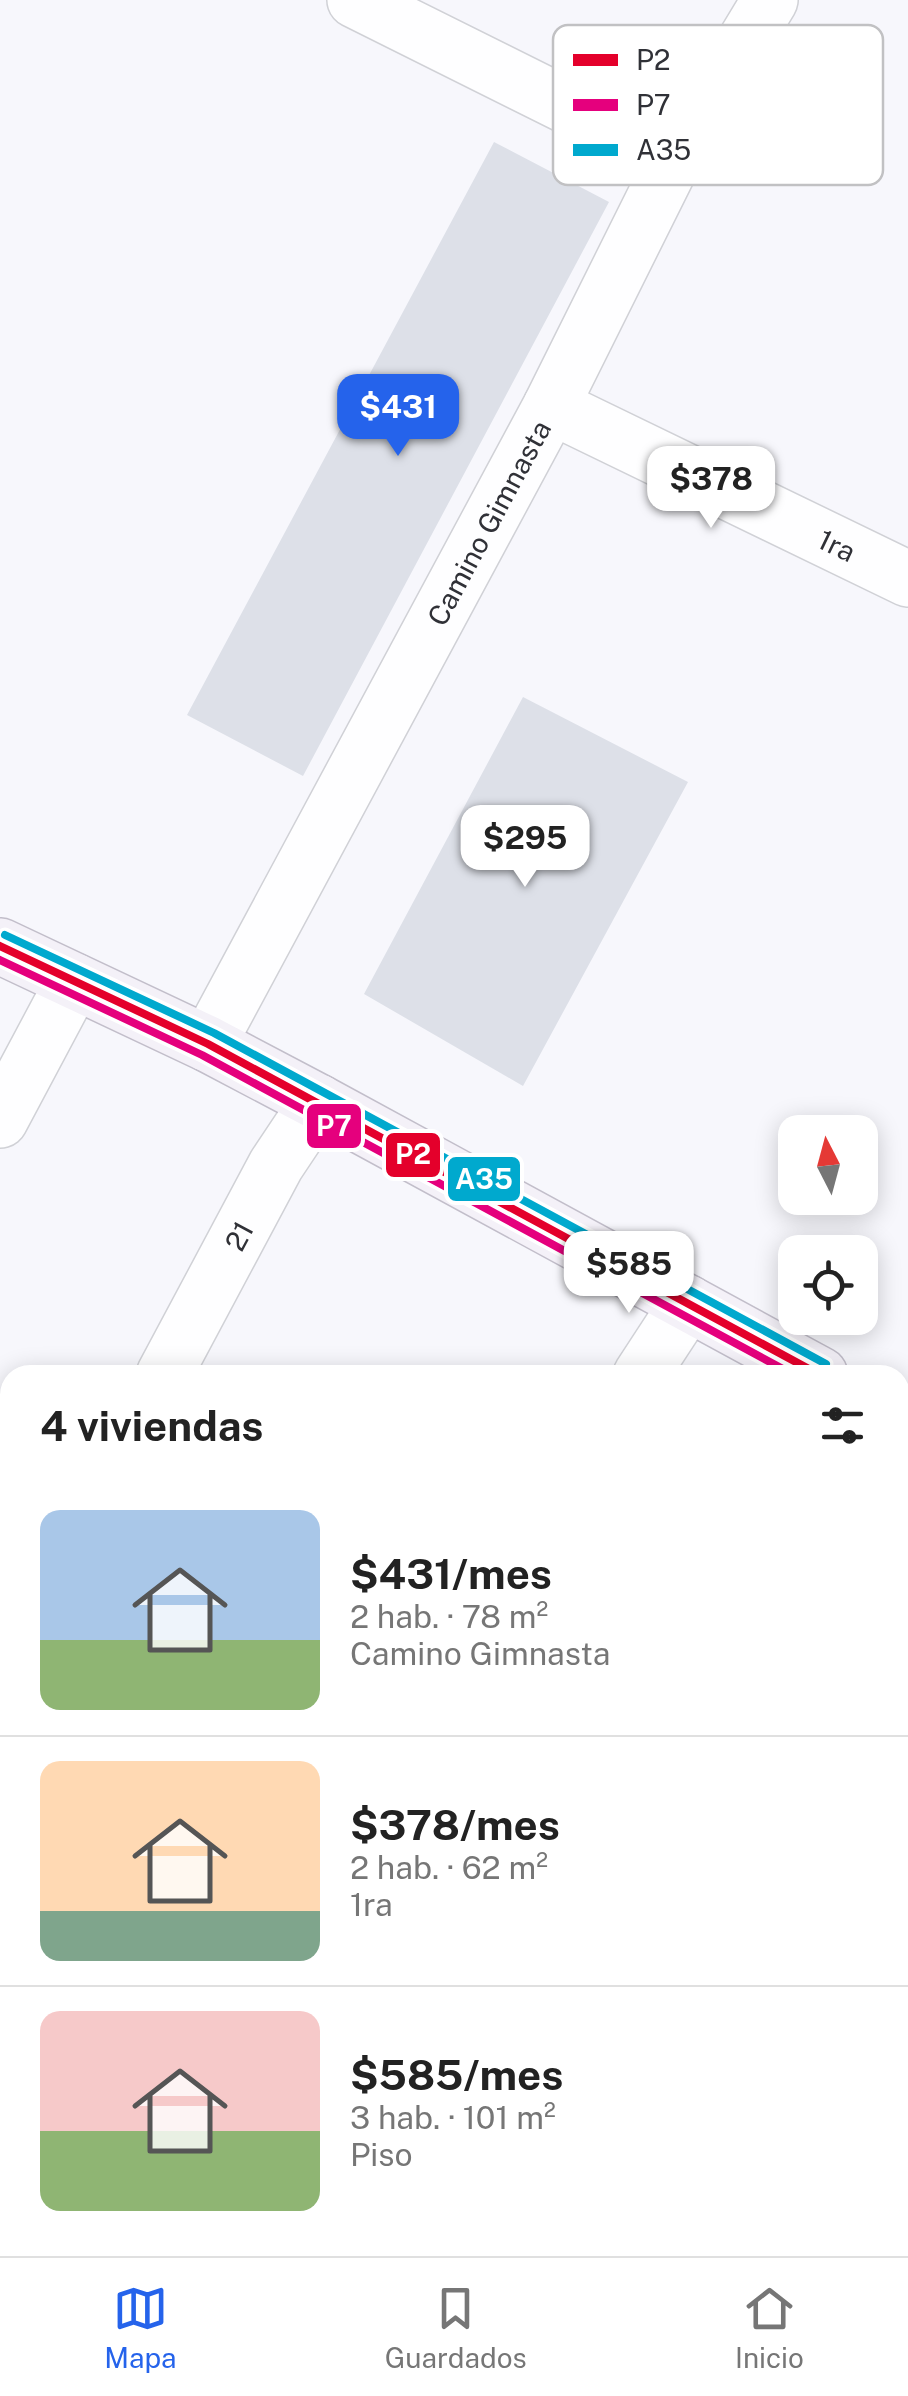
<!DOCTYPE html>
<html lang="es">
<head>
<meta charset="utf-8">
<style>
  body { margin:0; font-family:"Public Sans",sans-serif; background:#f6f6f6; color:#222; height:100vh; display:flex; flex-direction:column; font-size:38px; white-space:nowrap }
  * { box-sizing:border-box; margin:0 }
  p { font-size:32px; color:#767676 }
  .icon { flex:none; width:55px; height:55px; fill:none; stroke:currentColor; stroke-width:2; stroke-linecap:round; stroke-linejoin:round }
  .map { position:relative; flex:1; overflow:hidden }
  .sheet { position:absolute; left:0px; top:1365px; width:910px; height:892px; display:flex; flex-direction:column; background:#fff; border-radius:30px 30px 0 0; box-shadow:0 5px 25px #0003 }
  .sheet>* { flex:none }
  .needle { width:65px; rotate:354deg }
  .fabs { position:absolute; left:778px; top:1115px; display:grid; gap:20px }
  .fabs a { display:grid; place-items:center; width:100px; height:100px; border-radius:20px; background:#fff; box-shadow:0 5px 25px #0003; font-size:50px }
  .price { position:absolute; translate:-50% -85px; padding:0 22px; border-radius:20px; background:#fff; color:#222; font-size:32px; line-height:65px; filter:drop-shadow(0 2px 5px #0008) }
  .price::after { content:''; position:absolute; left:50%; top:60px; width:30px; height:22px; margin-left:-15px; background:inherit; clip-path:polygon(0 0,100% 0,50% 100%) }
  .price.selected { background:#2563eb; color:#fff }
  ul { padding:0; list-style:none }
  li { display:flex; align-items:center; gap:30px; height:250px; padding:0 40px }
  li+li { border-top:2px solid #e0e0e0 }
  li span { display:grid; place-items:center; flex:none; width:280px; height:200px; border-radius:20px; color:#555 }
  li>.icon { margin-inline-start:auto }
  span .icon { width:120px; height:120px; fill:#fffc; stroke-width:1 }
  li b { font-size:42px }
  h2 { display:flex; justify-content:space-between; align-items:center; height:120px; padding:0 40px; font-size:42px }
  .tab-bar { display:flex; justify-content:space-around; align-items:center; height:140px; border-top:2px solid #e0e0e0; background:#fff; font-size:28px; color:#767676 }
  .tab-bar a { display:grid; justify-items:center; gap:5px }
  .tab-bar .selected { color:#2563eb }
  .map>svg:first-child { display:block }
</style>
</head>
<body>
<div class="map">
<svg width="908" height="2256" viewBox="0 0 908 2256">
  <rect width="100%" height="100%" fill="#f7f7fc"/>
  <path fill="#dde0e8" d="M 494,142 L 609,202 L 303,776 L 187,715 Z
    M 523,697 L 688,782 L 523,1086 L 364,994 Z
    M 900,2000 L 908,2003 L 908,2092 L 900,2112 Z
    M 0,2128 L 10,2136 L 10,2184 L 0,2176 Z
    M 174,2248 L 252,2248 L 266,2256 L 169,2256 Z
    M 368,2248 L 472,2248 L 481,2256 L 378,2256 Z
    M 777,2248 L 848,2248 L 845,2256 L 773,2256 Z"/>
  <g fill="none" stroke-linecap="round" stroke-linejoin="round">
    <defs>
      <g id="minor">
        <path d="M 355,0 L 674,159"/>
        <path id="s1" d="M 551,406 L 908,579"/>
        <path id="s2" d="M 208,1044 L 551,406 L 674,159 L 770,0"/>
        <path d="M 0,1120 L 74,981"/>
        <path id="s3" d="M 164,1375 L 276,1165 L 318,1102"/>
        <path d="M 641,1375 L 688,1303"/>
        <path d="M 0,1484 L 10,1490"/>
        <path d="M 0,1639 L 10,1624"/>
        <path d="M 900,1692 L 908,1672"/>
        <path d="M 0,2251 L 9,2256"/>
        <path d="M 78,2256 L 83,2248"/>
        <path d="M 666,2256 L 669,2248"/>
      </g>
      <path id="major" d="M 0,946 L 208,1044 L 318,1102 L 820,1375
        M 900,1419 L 908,1423"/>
    </defs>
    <use href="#minor" stroke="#d0d1d6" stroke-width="58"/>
    <use href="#major" stroke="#c2beca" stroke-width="58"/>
    <path stroke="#d8d8d9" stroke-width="6" stroke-dasharray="8 5" stroke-linecap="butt" d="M 575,2248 L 590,2256"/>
    <use href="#minor" stroke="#fefeff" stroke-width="55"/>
    <use href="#major" stroke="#f4f1f8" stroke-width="55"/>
    <defs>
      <path id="bus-1" d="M 0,946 L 208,1044 L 820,1375"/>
      <path id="bus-2" d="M 0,960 L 202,1055 L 794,1375"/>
      <path id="bus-3" d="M 5,935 L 214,1033 L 826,1364"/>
    </defs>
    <use href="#bus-1" stroke="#fff" stroke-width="15"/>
    <use href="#bus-2" stroke="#fff" stroke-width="15"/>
    <use href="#bus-3" stroke="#fff" stroke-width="15"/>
    <use href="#bus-1" stroke="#e4002b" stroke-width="8"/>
    <use href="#bus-2" stroke="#e5007d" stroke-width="8"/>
    <use href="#bus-3" stroke="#00a9ce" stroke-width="8"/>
  </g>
  <g text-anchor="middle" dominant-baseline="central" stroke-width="9" stroke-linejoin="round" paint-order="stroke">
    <g font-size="28" fill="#303137" stroke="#fff">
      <text stroke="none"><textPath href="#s2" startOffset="592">Camino Gimnasta</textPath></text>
      <text stroke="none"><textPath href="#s1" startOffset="318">1ra</textPath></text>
      <text stroke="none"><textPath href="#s3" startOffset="158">21</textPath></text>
    </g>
  </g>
  <rect x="553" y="25" width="330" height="160" rx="15" fill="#fff" stroke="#c1c1c3" stroke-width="2.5"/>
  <rect x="573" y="54" width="45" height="12" fill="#e4002b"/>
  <rect x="573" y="99" width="45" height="12" fill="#e5007d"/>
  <rect x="573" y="144" width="45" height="12" fill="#00a9ce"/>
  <g font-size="28" fill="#303137">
    <text x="636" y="70">P2</text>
    <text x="636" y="115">P7</text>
    <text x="636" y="160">A35</text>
  </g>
  <g stroke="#fff" stroke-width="4">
    <rect x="305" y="1102" width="58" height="48" rx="10" fill="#e5007d"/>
    <rect x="384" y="1131" width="58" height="48" rx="10" fill="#e4002b"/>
    <rect x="446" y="1155" width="76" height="48" rx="10" fill="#00a9ce"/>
  </g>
  <g font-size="28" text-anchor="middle" font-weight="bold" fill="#fff">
    <text x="334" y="1136">P7</text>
    <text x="413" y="1164">P2</text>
    <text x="484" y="1189">A35</text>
  </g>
</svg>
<div class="fabs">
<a><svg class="needle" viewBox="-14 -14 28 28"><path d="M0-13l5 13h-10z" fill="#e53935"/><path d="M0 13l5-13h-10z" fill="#767676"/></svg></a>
<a><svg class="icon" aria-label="locate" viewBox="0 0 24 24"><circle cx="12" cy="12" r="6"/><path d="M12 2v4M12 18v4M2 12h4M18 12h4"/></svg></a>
</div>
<b class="price selected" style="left:398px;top:459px">$431</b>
<b class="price" style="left:711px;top:531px">$378</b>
<b class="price" style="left:525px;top:890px">$295</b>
<b class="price" style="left:629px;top:1316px">$585</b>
<section class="sheet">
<h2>4 viviendas<svg class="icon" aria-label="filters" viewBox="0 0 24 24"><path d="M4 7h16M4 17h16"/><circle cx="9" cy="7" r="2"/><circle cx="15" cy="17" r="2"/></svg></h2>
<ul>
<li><span style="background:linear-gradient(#a9c7e8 65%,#8fb573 0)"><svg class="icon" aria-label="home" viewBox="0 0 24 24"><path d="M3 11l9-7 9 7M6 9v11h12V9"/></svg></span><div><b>$431/mes</b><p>2 hab. · 78 m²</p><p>Camino Gimnasta</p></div></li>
<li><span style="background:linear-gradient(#ffd9b3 75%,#7fa58c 0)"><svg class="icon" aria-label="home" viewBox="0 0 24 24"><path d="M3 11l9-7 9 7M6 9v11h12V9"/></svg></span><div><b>$378/mes</b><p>2 hab. · 62 m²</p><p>1ra</p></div></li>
<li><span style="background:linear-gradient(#f6c9c9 60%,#8fb573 0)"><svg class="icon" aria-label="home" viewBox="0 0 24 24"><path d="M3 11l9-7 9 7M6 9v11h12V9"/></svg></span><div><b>$585/mes</b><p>3 hab. · 101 m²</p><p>Piso</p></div></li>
</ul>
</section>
</div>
<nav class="tab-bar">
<a class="selected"><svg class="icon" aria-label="map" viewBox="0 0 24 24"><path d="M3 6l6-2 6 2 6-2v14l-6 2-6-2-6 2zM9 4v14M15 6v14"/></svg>Mapa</a>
<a><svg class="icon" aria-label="saved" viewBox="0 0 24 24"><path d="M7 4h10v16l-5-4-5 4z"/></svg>Guardados</a>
<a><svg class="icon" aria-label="home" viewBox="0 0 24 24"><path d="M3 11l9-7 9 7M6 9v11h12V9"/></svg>Inicio</a>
</nav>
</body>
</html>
